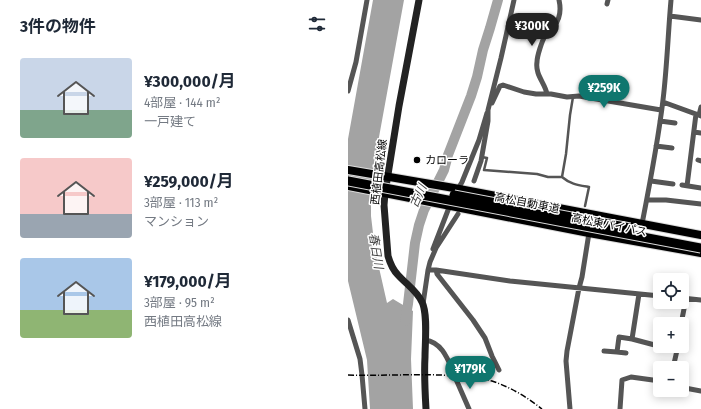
<!DOCTYPE html>
<html lang="ja">
<head>
<meta charset="utf-8">
<style>
  body { margin:0; font-family:"Fira Sans Condensed","Noto Sans JP",sans-serif; background:#f6f6f7; color:#1f2937; height:100vh; display:flex; flex-direction:column; font-size:15px; white-space:nowrap }
  * { box-sizing:border-box; margin:0 }
  p { font-size:13px; color:#747a83 }
  .icon { flex:none; width:22px; height:22px; fill:none; stroke:currentColor; stroke-width:2; stroke-linecap:round; stroke-linejoin:round }
  .map { position:relative; flex:1; overflow:hidden }
  .sheet { display:flex; flex-direction:column; background:#fff; width:348px }
  .sheet>* { flex:none }
  .buttons { position:absolute; left:305px; top:273px; display:grid; gap:8px }
  .buttons a { display:grid; place-items:center; width:36px; height:36px; border-radius:4px; background:#fff; box-shadow:0 2px 10px #0003; font-size:20px }
  .price { position:absolute; translate:-50% -34px; padding:0 9px; border-radius:14px; background:#0f766e; color:#fff; font-size:13px; line-height:26px; filter:drop-shadow(0 1px 2px #0008) }
  .price::after { content:''; position:absolute; left:50%; top:24px; width:12px; height:9px; margin-left:-6px; background:inherit; clip-path:polygon(0 0,100% 0,50% 100%) }
  .price.current { background:#222; color:#fff }
  ul { padding:0; list-style:none }
  li { display:flex; align-items:center; gap:12px; height:100px; padding:0 20px }
  li span { display:grid; place-items:center; flex:none; width:112px; height:80px; border-radius:4px; color:#555 }
  li>.icon { margin-inline-start:auto }
  span .icon { width:48px; height:48px; fill:#fffc; stroke-width:1 }
  li b { font-size:17px }
  h2 { display:flex; justify-content:space-between; align-items:center; height:48px; padding:0 20px; font-size:17px }
  main { display:flex; flex:1; min-height:0 }
  .map>svg:first-child { display:block }
</style>
</head>
<body>
<main>
<section class="sheet">
<h2>3件の物件<svg class="icon" aria-label="filters" viewBox="0 0 24 24"><path d="M4 7h16M4 17h16"/><circle cx="9" cy="7" r="2"/><circle cx="15" cy="17" r="2"/></svg></h2>
<ul>
<li><span style="background:linear-gradient(#c9d6e8 65%,#7fa58c 0)"><svg class="icon" aria-label="home" viewBox="0 0 24 24"><path d="M3 11l9-7 9 7M6 9v11h12V9"/></svg></span><div><b>¥300,000/月</b><p>4部屋 · 144 m²</p><p>一戸建て</p></div></li>
<li><span style="background:linear-gradient(#f6c9c9 70%,#9aa5b1 0)"><svg class="icon" aria-label="home" viewBox="0 0 24 24"><path d="M3 11l9-7 9 7M6 9v11h12V9"/></svg></span><div><b>¥259,000/月</b><p>3部屋 · 113 m²</p><p>マンション</p></div></li>
<li><span style="background:linear-gradient(#a9c7e8 65%,#8fb573 0)"><svg class="icon" aria-label="home" viewBox="0 0 24 24"><path d="M3 11l9-7 9 7M6 9v11h12V9"/></svg></span><div><b>¥179,000/月</b><p>3部屋 · 95 m²</p><p>西植田高松線</p></div></li>
</ul>
</section>
<div class="map">
<svg width="353" height="409" viewBox="0 0 353 409">
  <rect width="100%" height="100%" fill="#fff"/>
  <path fill="#a3a3a3" d="M 25,0 L 56,0 L 29,148 L 23,194 L 23,216 L 27,250 L 39,303 L 45,299 L 65,311 L 63,359 L 65,409 L 22,409 L 19,360 L 0,281 L 0,139 Z"/>
  <g fill="none" stroke-linecap="round" stroke-linejoin="round">
    <path stroke="#a3a3a3" stroke-width="10" d="M 57,321 L 60,304 L 67,243 L 71,225 L 76,210 L 96,170 L 100,155 L 123,96 L 129,77 L 135,50 L 142,28 L 150,0"/>
    <defs>
      <path id="trunk" d="M 0,170 L 106,188 L 353,235
        M 0,186 L 241,233 L 353,253"/>
    </defs>
    <use href="#trunk" stroke="#dbdbdb" stroke-width="10"/>
    <path stroke="#555" stroke-width="2.5" d="M 134,157 L 139,158 L 136,170 L 189,174 L 200,177 L 214,177 C 222,184 230,185 241,187 L 237,206
      M 214,177 L 218,154 L 222,115 L 225,97"/>
    <path stroke="#555" stroke-width="5" d="M 259,4 L 260,0
      M 322,16 L 353,20
      M 0,91 L 8,62 L 19,0
      M 199,94 C 197,83 187,75 189,62 C 189,56 194,41 197,36 C 200,32 203,29 206,26 C 212,19 213,9 211,0
      M 315,102 L 353,116
      M 144,103 L 152,86 L 155,85 L 176,92 L 188,94 L 203,94 L 219,97 L 231,96 L 313,110
      M 351,115 L 353,107
      M 312,121 L 327,123
      M 346,132 L 353,133
      M 308,146 L 324,148
      M 350,160 L 353,161
      M 126,181 L 133,161 L 140,121 L 140,110 L 153,58 L 166,0
      M 303,181 L 325,184
      M 334,185 L 353,188
      M 339,186 L 348,114
      M 110,189 L 114,182 L 131,140 L 139,113
      M 299,200 L 318,200 L 353,204
      M 294,224 C 302,183 310,142 315,100 C 319,67 320,34 323,0
      M 85,249 L 102,205
      M 80,270 L 88,270 L 162,281 L 312,296
      M 88,270 L 89,274 L 125,320 L 137,338 L 144,356 L 151,370
      M 291,294 L 284,339 L 318,348
      M 334,298 L 353,300
      M 75,304 L 80,270 L 82,262 L 88,248 L 110,214
      M 0,320 L 12,359 L 14,375 L 17,409
      M 333,324 L 338,299
      M 77,340 C 93,342 99,357 105,371
      M 256,351 L 269,352 L 271,337 L 284,339
      M 269,352 L 278,353
      M 325,368 L 330,346
      M 107,377 L 121,409
      M 337,388 L 353,391
      M 222,409 L 218,361 L 219,351 L 231,288 L 234,277 L 241,233
      M 272,409 L 274,380 L 283,377 L 312,381"/>
    <path stroke="#222" stroke-width="7" d="M 71,0 L 51,106 L 37,193 L 36,205 L 40,256 C 42,263 45,270 50,275 C 58,284 69,291 74,302 C 80,314 77,343 77,357 C 76,374 77,392 78,409"/>
    <use href="#trunk" stroke="#000" stroke-width="8"/>
    <path stroke="#000" stroke-width="1.5" stroke-dasharray="6 2 1 2" stroke-linecap="butt" d="M 0,375 C 31,376 61,374 92,375 C 109,376 127,377 144,381 C 162,387 179,397 194,409"/>
    <defs>
      <path id="motorway-bridge" d="M 0,181 L 353,248
        M 106,195 L 282,228"/>
    </defs>
    <use href="#motorway-bridge" stroke="#dbdbdb" stroke-width="11" stroke-linecap="butt"/>
    <use href="#motorway-bridge" stroke="#000" stroke-width="9"/>
  </g>
  <circle fill="#000" stroke="#fff" stroke-width="1.5" cx="69" cy="160" r="4"/>
  <g text-anchor="middle" dominant-baseline="central" stroke-width="3" stroke-linejoin="round" paint-order="stroke">
    <g font-size="11" fill="#000" stroke="#fff" text-anchor="start">
      <text x="77" y="160">カローラ</text>
    </g>
    <g font-size="11" fill="#000" stroke="#fff">
      <text transform="translate(31 172) rotate(-83)">西植田高松線</text>
      <text transform="translate(179 203) rotate(11)">高松自動車道</text>
      <text transform="translate(261 225) rotate(11)">高松東バイパス</text>
    </g>
    <g font-size="12" font-style="italic" fill="#444" stroke="#fff">
      <text transform="translate(70 196) rotate(-66)">古川</text>
      <text transform="translate(28 251) rotate(81)">春日川</text>
    </g>
  </g>
</svg>
<div class="buttons">
<a><svg class="icon" aria-label="locate" viewBox="0 0 24 24"><circle cx="12" cy="12" r="6"/><path d="M12 2v4M12 18v4M2 12h4M18 12h4"/></svg></a>
<a>+</a>
<a>−</a>
</div>
<b class="price current" style="left:184px;top:47px">¥300K</b>
<b class="price" style="left:256px;top:109px">¥259K</b>
<b class="price" style="left:122px;top:390px">¥179K</b>
</div>
</main>
</body>
</html>
